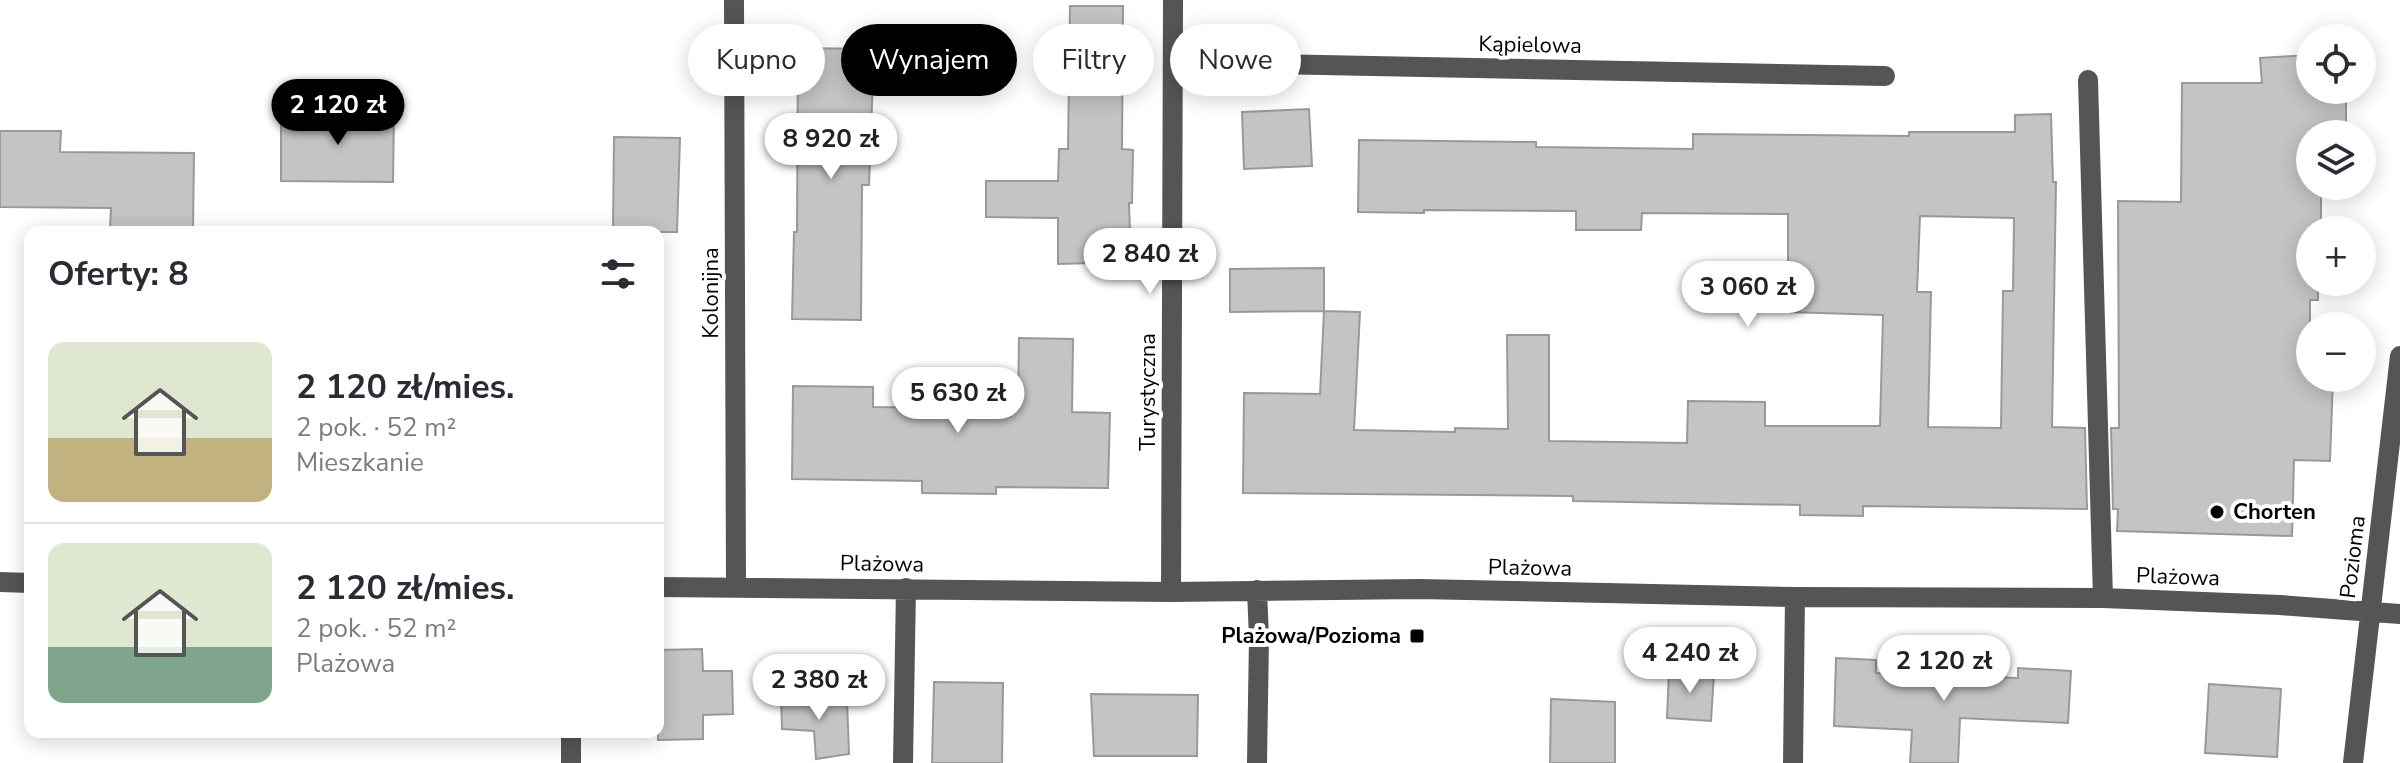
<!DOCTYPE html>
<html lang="pl">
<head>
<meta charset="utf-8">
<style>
  body { margin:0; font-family:"Nunito Sans",sans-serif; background:#f2f2f3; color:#2b2b33; height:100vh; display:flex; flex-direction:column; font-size:30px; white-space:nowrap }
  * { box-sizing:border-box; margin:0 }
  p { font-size:26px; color:#7c7c81 }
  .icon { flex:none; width:44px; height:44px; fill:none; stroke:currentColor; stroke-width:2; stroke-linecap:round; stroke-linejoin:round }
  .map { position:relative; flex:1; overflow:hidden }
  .side { position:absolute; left:24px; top:226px; width:640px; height:512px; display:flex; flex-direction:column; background:#fff; border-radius:16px; box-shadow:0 4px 20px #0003 }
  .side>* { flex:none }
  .guide { position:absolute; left:688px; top:24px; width:760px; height:72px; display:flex; gap:16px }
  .fabs { position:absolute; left:2296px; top:24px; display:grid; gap:16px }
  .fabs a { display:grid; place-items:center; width:80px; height:80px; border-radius:50%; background:#fff; box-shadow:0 4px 20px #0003; font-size:40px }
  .price { position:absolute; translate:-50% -68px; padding:0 18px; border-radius:28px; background:#fff; color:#222; font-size:26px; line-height:52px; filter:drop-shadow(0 2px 4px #0008) }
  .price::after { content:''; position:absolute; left:50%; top:48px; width:24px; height:18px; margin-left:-12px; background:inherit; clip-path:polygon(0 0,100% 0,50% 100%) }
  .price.on { background:#000; color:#fff }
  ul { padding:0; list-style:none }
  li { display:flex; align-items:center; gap:24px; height:200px; padding:0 24px }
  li+li { border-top:2px solid #e1e1e2 }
  li span { display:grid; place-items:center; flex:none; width:224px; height:160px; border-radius:16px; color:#555 }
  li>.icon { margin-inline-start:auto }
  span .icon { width:96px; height:96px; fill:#fffc; stroke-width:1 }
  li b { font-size:34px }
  h2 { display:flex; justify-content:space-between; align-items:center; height:96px; padding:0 24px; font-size:34px }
  .chip { padding:0 28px; border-radius:36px; background:#fff; box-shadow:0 4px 20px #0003; font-size:28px; line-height:72px }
  .chip.on { background:#000; color:#fff }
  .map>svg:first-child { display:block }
</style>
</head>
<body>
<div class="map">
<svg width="2400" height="763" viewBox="0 0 2400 763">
  <rect width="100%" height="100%" fill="#fff"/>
  <path fill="#c4c4c4" stroke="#999" stroke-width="2" fill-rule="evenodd" d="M 1070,6 L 1123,6 L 1122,149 L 1133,150 L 1132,203 L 1129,203 L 1131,262 L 1058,264 L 1058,218 L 986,217 L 986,181 L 1058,181 L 1059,149 L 1068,149 Z
    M 798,48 L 874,49 L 869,185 L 862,185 L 861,320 L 792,319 L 794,232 L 797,232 Z
    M 2310,55 L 2310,90 L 2346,90 L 2346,134 L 2310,134 L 2310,186 L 2321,186 L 2321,230 L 2310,230 L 2310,282 L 2318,282 L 2318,300 L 2310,300 L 2310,378 L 2333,378 L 2330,461 L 2294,460 L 2292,536 L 2117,531 L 2118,509 L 2113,509 L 2111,428 L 2119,428 L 2118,201 L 2181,202 L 2182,83 L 2262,83 L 2260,58 Z
    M 1309,109 L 1312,166 L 1244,169 L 1242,112 Z
    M 337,110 L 394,110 L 393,182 L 281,181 L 281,115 L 337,115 Z
    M 2051,114 L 2053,182 L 2056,182 L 2052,427 L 2085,428 L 2087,509 L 1863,506 L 1863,516 L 1800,515 L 1800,505 L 1573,501 L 1573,496 L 1243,493 L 1244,393 L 1320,394 L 1324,311 L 1360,312 L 1354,430 L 1455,432 L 1455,428 L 1508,429 L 1507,335 L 1549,335 L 1549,441 L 1687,443 L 1688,401 L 1765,402 L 1765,426 L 1880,426 L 1883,315 L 1788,312 L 1788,214 L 1642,213 L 1641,230 L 1576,230 L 1576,211 L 1424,210 L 1424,213 L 1358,212 L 1359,140 L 1536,142 L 1536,147 L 1693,149 L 1693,134 L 1909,136 L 1909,132 L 2015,132 L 2015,115 ZM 1920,216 L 2014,218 L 2013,291 L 2003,291 L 2001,428 L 1928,427 L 1931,292 L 1917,292 Z
    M 0,131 L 61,131 L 60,152 L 194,153 L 193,229 L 110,228 L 111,208 L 0,207 Z
    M 614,137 L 680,138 L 677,232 L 613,232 Z
    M 1324,268 L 1324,311 L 1230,312 L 1230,269 Z
    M 1019,338 L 1073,339 L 1072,412 L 1110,413 L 1108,488 L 996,487 L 996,494 L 922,493 L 922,481 L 792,479 L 793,386 L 873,387 L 873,407 L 1018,409 Z
    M 702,649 L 703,671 L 732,671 L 733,714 L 703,715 L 703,739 L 658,740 L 658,650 Z
    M 1836,658 L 1876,660 L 1876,673 L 2018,678 L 2018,668 L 2071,671 L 2068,723 L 1960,718 L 1958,763 L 1910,763 L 1912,730 L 1834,726 Z
    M 1669,670 L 1714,673 L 1711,721 L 1667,718 Z
    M 934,682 L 1003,683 L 1002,763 L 932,763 Z
    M 2209,684 L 2281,689 L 2277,757 L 2205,753 Z
    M 1091,694 L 1198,695 L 1197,756 L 1094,756 Z
    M 781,695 L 847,700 L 849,754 L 816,759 L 814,731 L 782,729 Z
    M 1551,699 L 1615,702 L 1615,763 L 1550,763 Z"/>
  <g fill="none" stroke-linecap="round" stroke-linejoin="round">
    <path stroke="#555" stroke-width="20" d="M 734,0 L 736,586
      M 1173,62 L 1885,76
      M 2088,80 L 2103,598
      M 0,582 L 30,583
      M 658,587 L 1171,592 L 1419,589 L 1795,597 L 2103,598 L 2280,605 L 2400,614
      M 1257,590 L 1259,638 L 1257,763
      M 1171,592 L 1173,0
      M 571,763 L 571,732
      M 903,763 L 906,588
      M 1793,763 L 1795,597
      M 2353,763 L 2400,356"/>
  </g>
  <g fill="#000" stroke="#fff" stroke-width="3">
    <circle cx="2217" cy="512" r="8"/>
    <rect x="1409" y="628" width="16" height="16" rx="4"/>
  </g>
  <g text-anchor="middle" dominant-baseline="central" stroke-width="8" stroke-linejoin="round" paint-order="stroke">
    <g font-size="22" fill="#000" stroke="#fff">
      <text transform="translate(1530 45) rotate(1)">Kąpielowa</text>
      <text transform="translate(711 293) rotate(-90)">Kolonijna</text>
      <text transform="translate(1148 392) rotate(-90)">Turystyczna</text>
      <text transform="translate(2353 557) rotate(-83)">Pozioma</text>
      <text transform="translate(882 564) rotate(1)">Plażowa</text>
      <text transform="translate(1530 568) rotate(1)">Plażowa</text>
      <text transform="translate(2178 577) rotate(2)">Plażowa</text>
    </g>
    <g font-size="22" font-weight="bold" fill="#000" stroke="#fff" text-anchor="start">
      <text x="2233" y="512">Chorten</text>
      <text x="1401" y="636" text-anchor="end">Plażowa/Pozioma</text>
    </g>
  </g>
</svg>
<div class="fabs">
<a><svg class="icon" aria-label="locate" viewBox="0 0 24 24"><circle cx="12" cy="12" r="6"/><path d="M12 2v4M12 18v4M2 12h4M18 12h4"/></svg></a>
<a><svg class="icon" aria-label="layers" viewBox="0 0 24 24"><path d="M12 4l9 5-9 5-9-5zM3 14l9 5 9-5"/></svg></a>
<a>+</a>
<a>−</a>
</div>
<b class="price on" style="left:338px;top:147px">2 120 zł</b>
<b class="price" style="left:831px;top:181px">8 920 zł</b>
<b class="price" style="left:1150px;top:296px">2 840 zł</b>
<b class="price" style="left:1748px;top:329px">3 060 zł</b>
<b class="price" style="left:958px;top:435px">5 630 zł</b>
<b class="price" style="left:1690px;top:695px">4 240 zł</b>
<b class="price" style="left:1944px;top:703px">2 120 zł</b>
<b class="price" style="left:819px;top:722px">2 380 zł</b>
<div class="guide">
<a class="chip">Kupno</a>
<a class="chip on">Wynajem</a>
<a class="chip">Filtry</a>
<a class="chip">Nowe</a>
</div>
<section class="side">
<h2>Oferty: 8<svg class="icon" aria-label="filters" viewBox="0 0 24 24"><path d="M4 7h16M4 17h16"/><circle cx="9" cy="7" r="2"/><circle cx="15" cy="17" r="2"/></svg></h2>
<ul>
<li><span style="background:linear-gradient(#dfe7d0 60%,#c2b280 0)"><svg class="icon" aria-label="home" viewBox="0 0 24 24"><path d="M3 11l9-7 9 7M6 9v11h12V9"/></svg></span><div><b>2 120 zł/mies.</b><p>2 pok. · 52 m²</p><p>Mieszkanie</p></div></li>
<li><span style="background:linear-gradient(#dfe7d0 65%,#7fa58c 0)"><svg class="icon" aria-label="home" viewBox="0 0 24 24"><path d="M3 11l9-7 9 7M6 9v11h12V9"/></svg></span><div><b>2 120 zł/mies.</b><p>2 pok. · 52 m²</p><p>Plażowa</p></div></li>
</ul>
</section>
</div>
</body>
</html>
